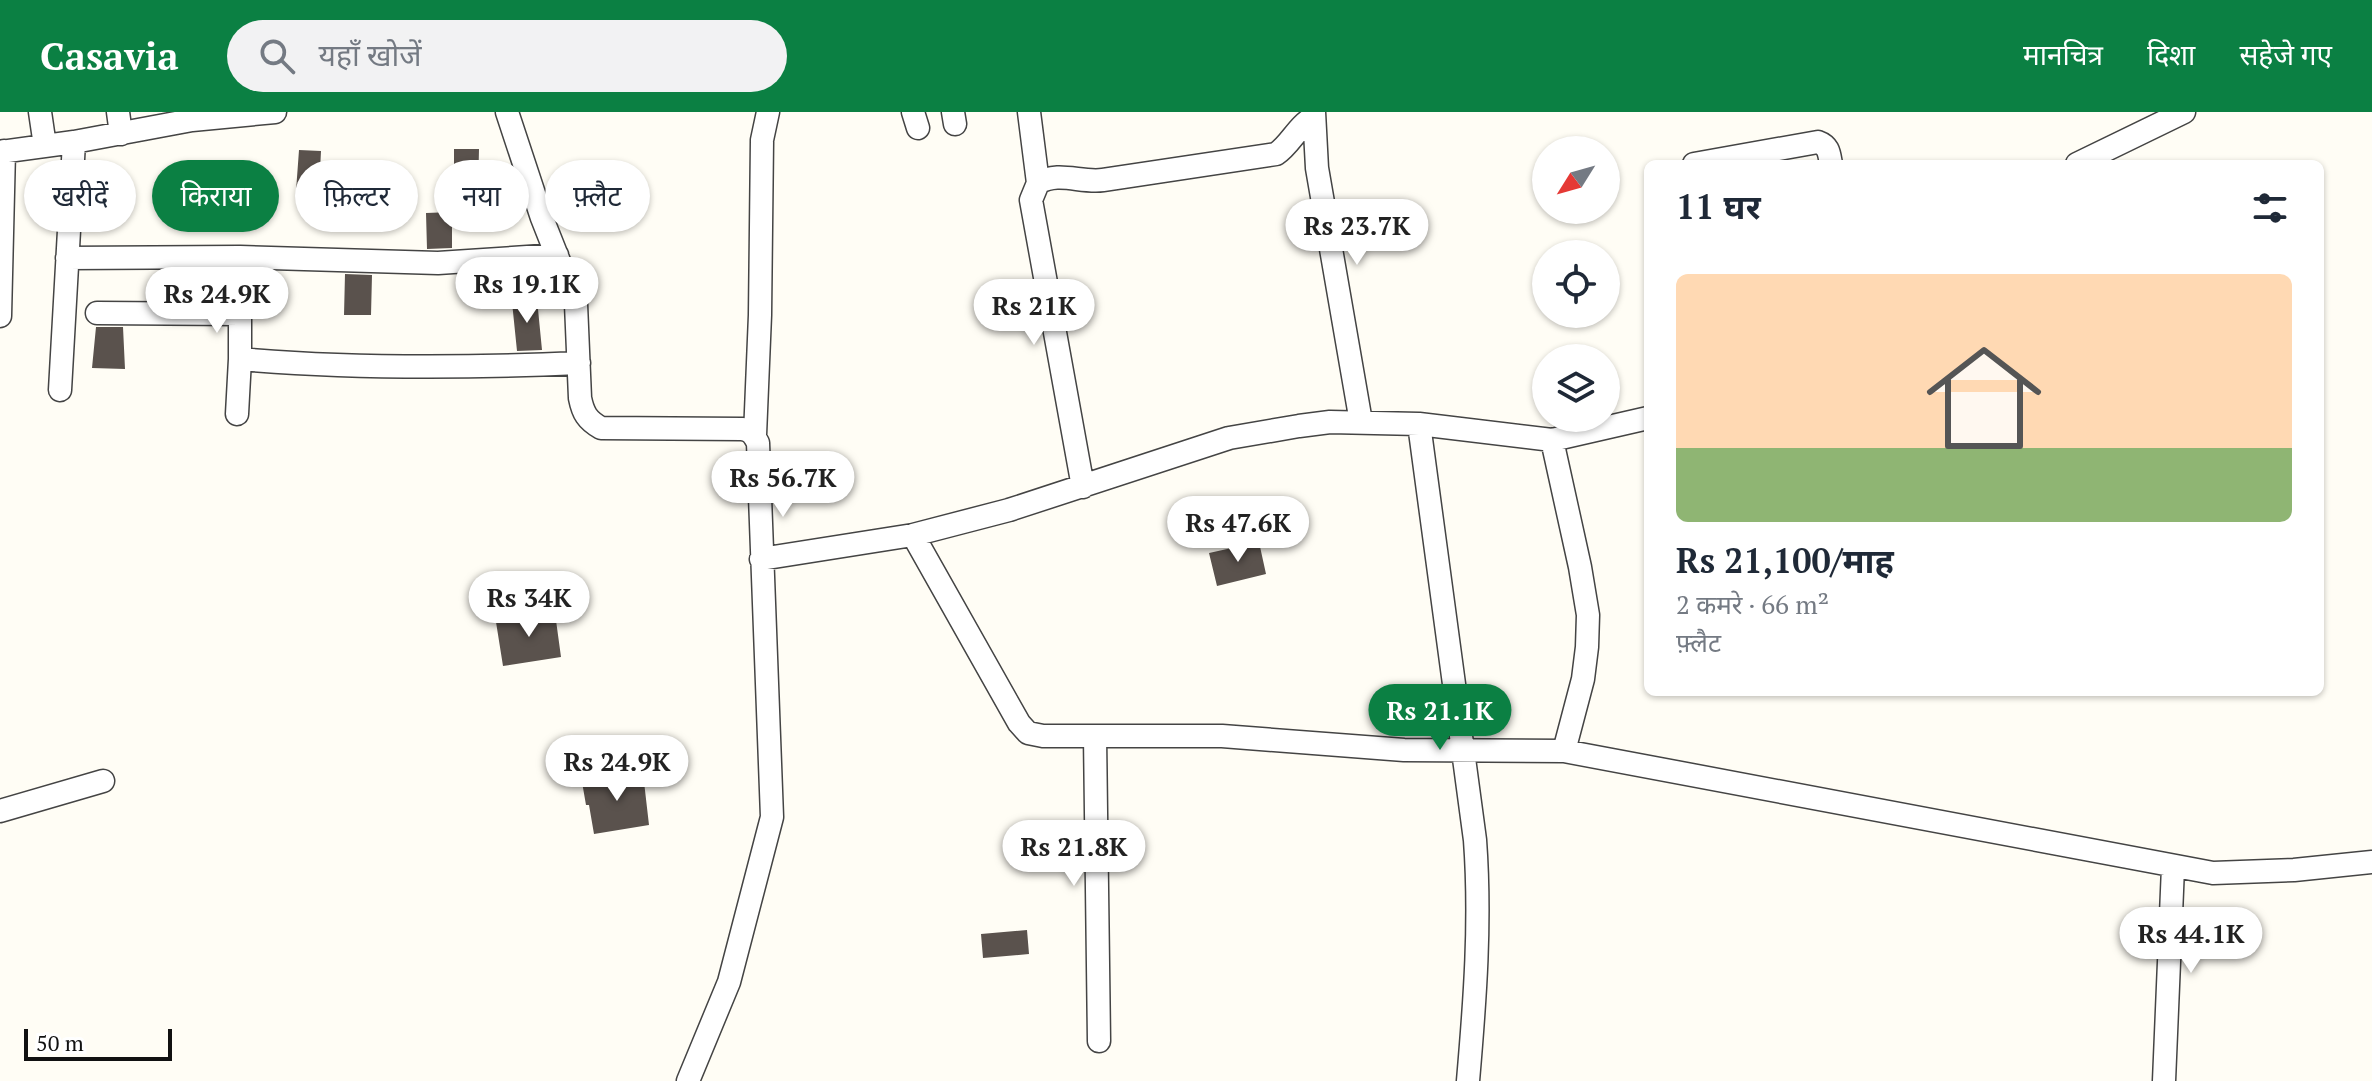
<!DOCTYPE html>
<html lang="hi">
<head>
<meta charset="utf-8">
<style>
  body { margin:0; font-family:"PT Serif","Noto Sans Devanagari",serif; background:#f2f2f3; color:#1f2937; height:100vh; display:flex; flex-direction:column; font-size:30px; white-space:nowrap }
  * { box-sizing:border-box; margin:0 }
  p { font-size:26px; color:#747a83 }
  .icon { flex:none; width:44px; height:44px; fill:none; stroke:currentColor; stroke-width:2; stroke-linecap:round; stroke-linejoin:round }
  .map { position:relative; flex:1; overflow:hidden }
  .sheet { position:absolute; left:1644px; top:48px; width:680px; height:536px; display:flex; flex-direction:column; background:#fff; border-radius:12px; box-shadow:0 2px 6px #0004 }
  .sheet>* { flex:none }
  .top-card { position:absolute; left:24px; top:48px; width:760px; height:72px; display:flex; gap:16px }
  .needle { width:52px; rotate:233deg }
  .buttons { position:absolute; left:1532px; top:24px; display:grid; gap:16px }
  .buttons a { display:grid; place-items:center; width:88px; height:88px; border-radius:50%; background:#fff; box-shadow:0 2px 6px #0004; font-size:40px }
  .scale { position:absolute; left:24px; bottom:20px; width:148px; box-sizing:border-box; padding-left:8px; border:4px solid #111; border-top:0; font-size:22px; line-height:28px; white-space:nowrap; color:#111; -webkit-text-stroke:6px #fff; paint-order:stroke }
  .price { position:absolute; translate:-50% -68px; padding:0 18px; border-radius:28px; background:#fff; color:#222; font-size:26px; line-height:52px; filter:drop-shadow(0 2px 4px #0008) }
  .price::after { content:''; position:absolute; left:50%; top:48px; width:24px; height:18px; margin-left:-12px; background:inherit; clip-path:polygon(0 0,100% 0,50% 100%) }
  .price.current { background:#0b8043; color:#fff }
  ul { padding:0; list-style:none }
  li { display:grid; align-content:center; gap:16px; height:424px; padding:0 32px }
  li span { display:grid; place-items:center; height:248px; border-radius:12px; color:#555 }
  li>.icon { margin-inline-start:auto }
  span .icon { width:144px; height:144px; fill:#fffc; stroke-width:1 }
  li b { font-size:34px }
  h2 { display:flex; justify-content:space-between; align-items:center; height:96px; padding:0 32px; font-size:34px }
  .pill { padding:0 28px; border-radius:36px; background:#fff; box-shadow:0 2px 6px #0004; font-size:28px; line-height:72px }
  .pill.current { background:#0b8043; color:#fff }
  header { display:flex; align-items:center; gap:48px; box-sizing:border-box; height:112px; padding:0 40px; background:#0b8043; color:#fff }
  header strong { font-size:38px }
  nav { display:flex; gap:44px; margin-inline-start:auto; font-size:28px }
  .search { width:560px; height:72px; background:#f2f2f3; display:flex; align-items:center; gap:20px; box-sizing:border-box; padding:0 28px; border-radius:44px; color:#747a83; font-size:30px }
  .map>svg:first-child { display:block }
</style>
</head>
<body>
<header>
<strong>Casavia</strong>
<div class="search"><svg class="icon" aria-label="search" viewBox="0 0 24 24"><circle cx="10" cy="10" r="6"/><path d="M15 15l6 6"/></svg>यहाँ खोजें</div>
<nav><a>मानचित्र</a><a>दिशा</a><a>सहेजे गए</a></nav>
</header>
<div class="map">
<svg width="2372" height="969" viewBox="0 0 2372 969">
  <rect width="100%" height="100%" fill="#fffdf5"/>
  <path fill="#5a524d" d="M 454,37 L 479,37 L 478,81 L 454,81 Z
    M 299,38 L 321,39 L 319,80 L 296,79 Z
    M 126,67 L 127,87 L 100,88 L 99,68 Z
    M 452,100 L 452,136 L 427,137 L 426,101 Z
    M 345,162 L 372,163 L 371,203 L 344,203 Z
    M 537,187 L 542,238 L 517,239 L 512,190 Z
    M 96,215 L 123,215 L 125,257 L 92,256 Z
    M 1259,430 L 1266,462 L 1217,474 L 1209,441 Z
    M 555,501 L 561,545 L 503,554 L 496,510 Z
    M 643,661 L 649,713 L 594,722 L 589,693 L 586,693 L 582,670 Z
    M 1027,818 L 1029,842 L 983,846 L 981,822 Z"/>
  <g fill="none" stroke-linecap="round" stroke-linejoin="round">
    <defs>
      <path id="street" d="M 40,0 L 45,34
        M 118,0 L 121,22
        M 507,0 L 542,106 L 576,192 L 580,286 C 583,301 587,308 601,316 L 742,317 C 751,318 754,323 758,331 L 772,705 L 729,870 L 688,969
        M 913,0 L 918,16
        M 953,0 L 955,12
        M 1029,0 L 1038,71
        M 1314,0 L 1317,56 L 1361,310
        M 0,40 L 74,30 L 192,8 L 275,0
        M 1694,52 L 1818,30 C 1829,34 1829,41 1831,52
        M 2077,52 L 2184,0
        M 67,146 L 240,145 L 438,151 L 557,143
        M 97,201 L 240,202
        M 0,204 L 4,39
        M 240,247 C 353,257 466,256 579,251
        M 60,278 L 74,30
        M 237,302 L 240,247 L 240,145
        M 1419,312 L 1475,728 C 1481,809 1475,888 1468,969
        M 755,323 L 760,203 L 762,28 L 768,0
        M 1552,328 L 1580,455 L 1588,503 L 1587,535 L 1583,567 L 1564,639
        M 1083,375 L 1031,88 L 1038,71 C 1059,59 1080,71 1103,68 L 1276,42 C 1291,32 1297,14 1314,5
        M 913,423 L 1019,611 L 1028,621 L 1043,624 L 1222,624 L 1404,638 L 1564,639 L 2213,761 L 2294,758 L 2372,750
        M 761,447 L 913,423 L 1009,398 L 1229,326 L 1299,314 L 1330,310 L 1419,312 L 1552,328 L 1648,306
        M 1095,624 L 1099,929
        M 0,699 L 103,669
        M 2164,969 L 2173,755"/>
    </defs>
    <use href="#street" stroke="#444" stroke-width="25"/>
    <use href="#street" stroke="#fff" stroke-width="22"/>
  </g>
</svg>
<div class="buttons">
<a><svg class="needle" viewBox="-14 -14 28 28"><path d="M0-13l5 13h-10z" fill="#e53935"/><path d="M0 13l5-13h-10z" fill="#747a83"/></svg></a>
<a><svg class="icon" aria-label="locate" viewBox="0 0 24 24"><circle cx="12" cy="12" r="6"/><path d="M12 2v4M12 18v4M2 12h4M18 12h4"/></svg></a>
<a><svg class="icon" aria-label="layers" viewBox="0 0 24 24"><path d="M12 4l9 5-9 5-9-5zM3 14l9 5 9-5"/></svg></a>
</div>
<div class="scale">50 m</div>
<b class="price" style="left:1357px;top:155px">Rs 23.7K</b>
<b class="price" style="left:527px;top:213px">Rs 19.1K</b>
<b class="price" style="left:217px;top:223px">Rs 24.9K</b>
<b class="price" style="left:1034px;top:235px">Rs 21K</b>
<b class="price" style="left:783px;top:407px">Rs 56.7K</b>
<b class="price" style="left:1238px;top:452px">Rs 47.6K</b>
<b class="price" style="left:529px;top:527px">Rs 34K</b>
<b class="price current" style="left:1440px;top:640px">Rs 21.1K</b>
<b class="price" style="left:617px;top:691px">Rs 24.9K</b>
<b class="price" style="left:1074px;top:776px">Rs 21.8K</b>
<b class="price" style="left:2191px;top:863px">Rs 44.1K</b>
<div class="top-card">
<a class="pill">खरीदें</a>
<a class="pill current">किराया</a>
<a class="pill">फ़िल्टर</a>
<a class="pill">नया</a>
<a class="pill">फ़्लैट</a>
</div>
<section class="sheet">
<h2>11 घर<svg class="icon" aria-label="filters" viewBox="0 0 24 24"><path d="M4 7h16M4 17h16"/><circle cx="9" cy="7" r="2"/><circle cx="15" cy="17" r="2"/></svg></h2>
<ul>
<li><span style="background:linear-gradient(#ffd9b3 70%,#8fb573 0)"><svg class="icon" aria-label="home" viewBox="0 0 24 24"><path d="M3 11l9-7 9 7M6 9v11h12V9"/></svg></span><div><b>Rs 21,100/माह</b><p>2 कमरे · 66 m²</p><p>फ़्लैट</p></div></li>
</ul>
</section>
</div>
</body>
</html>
